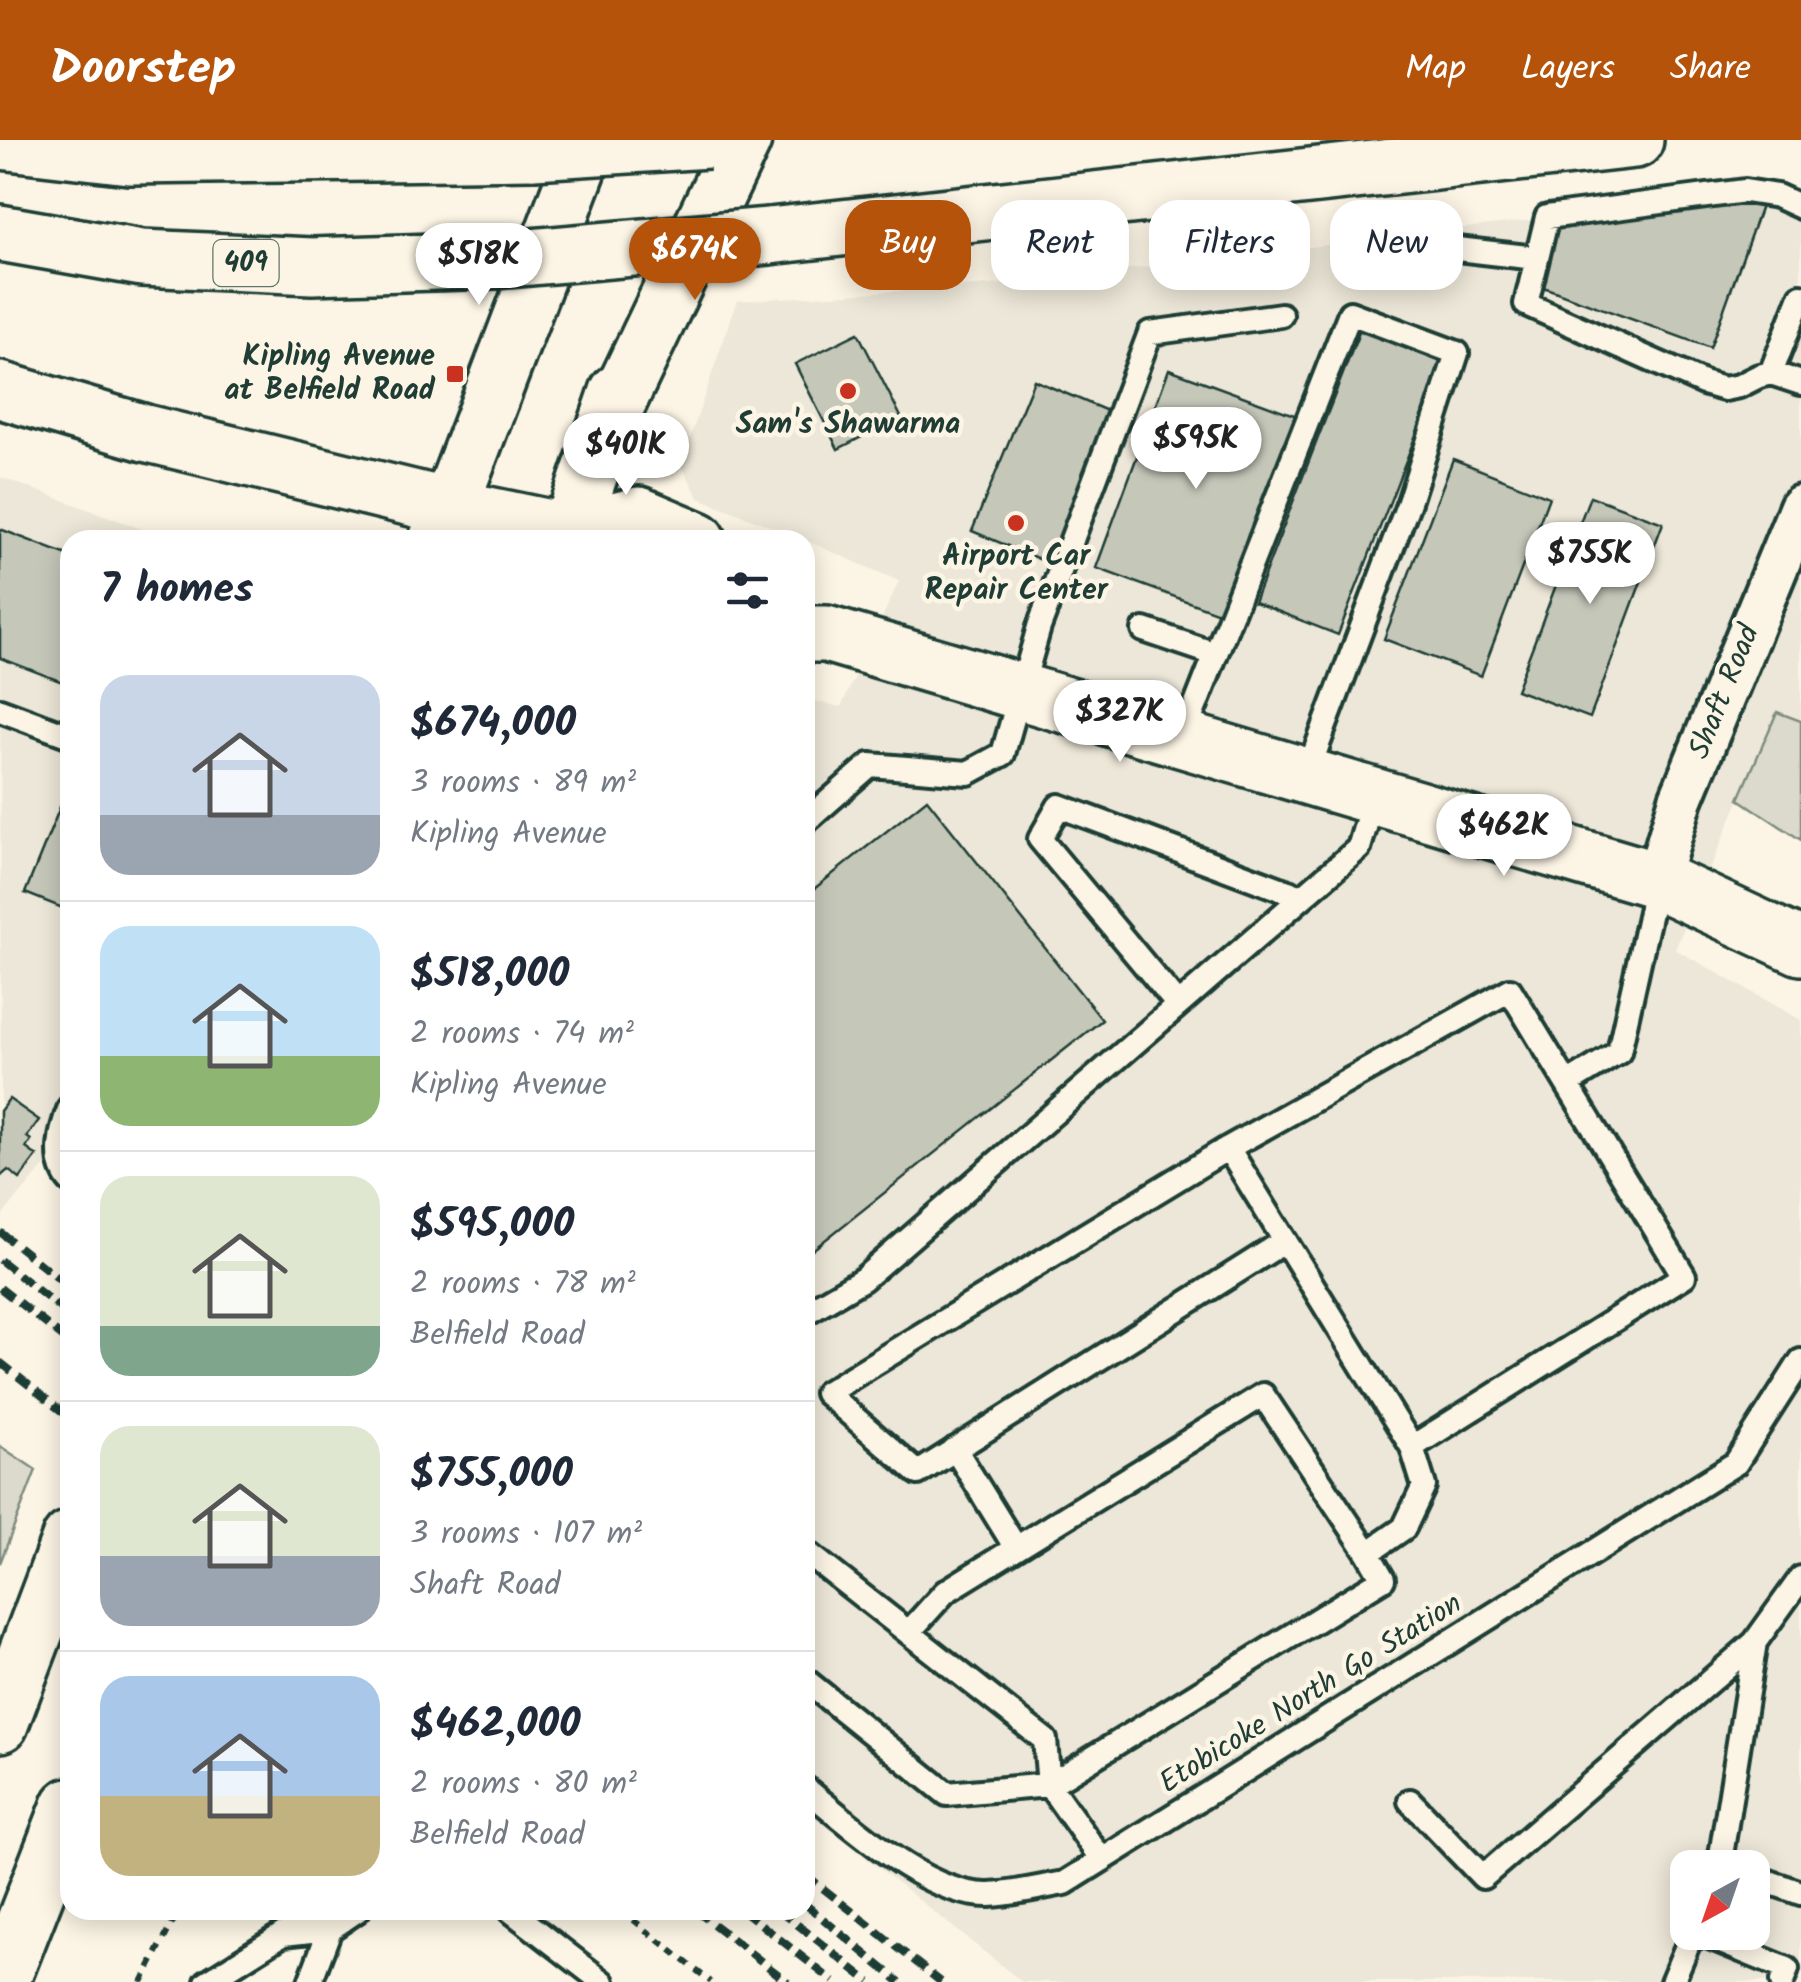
<!DOCTYPE html>
<html lang="en">
<head>
<meta charset="utf-8">
<style>
  body { margin:0; font-family:Kalam,sans-serif; background:#f6f6f7; color:#1f2937; height:100vh; display:flex; flex-direction:column; font-size:38px; white-space:nowrap }
  * { box-sizing:border-box; margin:0 }
  p { font-size:32px; color:#747a83 }
  .icon { flex:none; width:55px; height:55px; fill:none; stroke:currentColor; stroke-width:2; stroke-linecap:round; stroke-linejoin:round }
  .map { position:relative; flex:1; overflow:hidden }
  .sheet { position:absolute; left:60px; top:390px; width:755px; height:1390px; display:flex; flex-direction:column; background:#fff; border-radius:30px; box-shadow:0 5px 25px #0003 }
  .sheet>* { flex:none }
  .hud { position:absolute; left:845px; top:60px; width:805px; height:90px; display:flex; gap:20px }
  .needle { width:65px; rotate:220deg }
  .buttons { position:absolute; left:1670px; top:1710px; display:grid; gap:20px }
  .buttons a { display:grid; place-items:center; width:100px; height:100px; border-radius:20px; background:#fff; box-shadow:0 5px 25px #0003; font-size:50px }
  .price { position:absolute; translate:-50% -85px; padding:0 22px; border-radius:35px; background:#fff; color:#222; font-size:32px; line-height:65px; filter:drop-shadow(0 2px 5px #0008) }
  .price::after { content:''; position:absolute; left:50%; top:60px; width:30px; height:22px; margin-left:-15px; background:inherit; clip-path:polygon(0 0,100% 0,50% 100%) }
  .price.active { background:#b45309; color:#fff }
  ul { padding:0; list-style:none }
  li { display:flex; align-items:center; gap:30px; height:250px; padding:0 40px }
  li+li { border-top:2px solid #e0e1e3 }
  li span { display:grid; place-items:center; flex:none; width:280px; height:200px; border-radius:30px; color:#555 }
  li>.icon { margin-inline-start:auto }
  span .icon { width:120px; height:120px; fill:#fffc; stroke-width:1 }
  li b { font-size:42px }
  h2 { display:flex; justify-content:space-between; align-items:center; height:120px; padding:0 40px; font-size:42px }
  .tag { padding:0 35px; border-radius:30px; background:#fff; box-shadow:0 5px 25px #0003; font-size:35px; line-height:90px }
  .tag.active { background:#b45309; color:#fff }
  header { display:flex; align-items:center; gap:60px; box-sizing:border-box; height:140px; padding:0 50px; background:#b45309; color:#fff }
  header strong { font-size:48px }
  nav { display:flex; gap:55px; margin-inline-start:auto; font-size:35px }
  .map>svg:first-child { display:block }
</style>
</head>
<body>
<header>
<strong>Doorstep</strong>
<nav><a>Map</a><a>Layers</a><a>Share</a></nav>
</header>
<div class="map">
<svg width="1801" height="1842" viewBox="0 0 1801 1842">
  <rect width="100%" height="100%" fill="#fcf5e5"/>
  <filter id="ink" filterUnits="userSpaceOnUse"><feTurbulence type="fractalNoise" baseFrequency=".01" numOctaves="2"/><feDisplacementMap in="SourceGraphic" scale="20" xChannelSelector="R" yChannelSelector="G"/><feConvolveMatrix kernelMatrix="1 2 1 2 8 2 1 2 1" color-interpolation-filters="sRGB"/></filter>
  <g filter="url(#ink)">
    <path fill="#ece7d8" fill-rule="evenodd" d="M 1801,47 L 1801,581 L 1777,573 L 1675,809 L 1801,880 L 1801,1842 L 1022,1842 L 805,1669 L 805,559 L 841,567 L 899,441 L 805,400 L 699,358 L 681,324 L 737,161 L 1006,144 ZM 1688,1728 L 1752,1728 L 1752,1792 L 1688,1792 Z
      M 0,337 L 172,400 L 70,400 L 70,996 L 1,1077 Z"/>
    <path fill="#dcdacc" stroke="#7e8c80" stroke-width="2.5" d="M 1777,572 L 1801,581 L 1801,700 L 1739,659 Z
      M 0,1306 L 36,1330 L 0,1423 Z"/>
    <path fill="#c5c7b9" stroke="#1f3d34" stroke-width="2.5" d="M 1764,58 L 1710,208 L 1535,144 L 1554,90 Z
      M 1360,190 L 1444,223 L 1338,495 L 1254,462 Z
      M 858,193 L 901,277 L 838,309 L 795,224 Z
      M 1169,229 L 1297,276 L 1224,475 L 1096,428 Z
      M 1034,240 L 1112,273 L 1051,424 L 972,391 Z
      M 1453,319 L 1549,357 L 1481,536 L 1384,499 Z
      M 1590,356 L 1663,383 L 1590,578 L 1516,550 Z
      M 0,389 L 70,416 L 70,545 L 0,518 Z
      M 67,650 L 70,652 L 70,771 L 25,753 Z
      M 927,659 L 1102,880 L 805,1116 L 805,756 Z
      M 9,959 L 39,980 L 27,997 L 31,1000 L 26,1008 L 37,1016 L 20,1039 L 8,1030 L 0,1037 L 0,971 Z"/>
    <g fill="none" stroke-linecap="round" stroke-linejoin="round">
      <defs>
        <path id="lane" d="M 1801,67 L 1777,56 L 1745,51 L 1547,77 L 1526,164 L 1703,243 L 1724,249 L 1739,246 L 1759,236 L 1771,233 L 1801,243
          M 1431,106 L 1536,118
          M 1771,233 L 1801,156
          M 1144,490 L 1215,514
          M 0,570 L 70,596
          M 1182,600 L 1350,173 L 1457,213 L 1409,362 L 1306,636
          M 805,682 L 870,625 L 968,633 L 1003,614 L 1039,487 L 1150,193 L 1281,175
          M 1178,865 L 1040,699 L 1059,666 L 1302,757
          M 70,967 C 61,989 53,1022 70,1041
          M 1228,1008 L 826,1253 L 918,1333 L 1285,1101
          M 805,1173 L 863,1139 L 1359,708 L 1374,657
          M 1412,1307 L 1228,1008 L 1510,850 L 1567,944
          M 955,1309 L 1016,1408
          M 805,1411 L 1045,1600 L 1049,1645 L 1102,1720
          M 909,1492 L 945,1452 L 1263,1255 L 1368,1413
          M 805,1540 L 947,1654 L 1049,1645 L 1383,1439 L 1368,1413 L 1404,1388 L 1424,1346 L 1412,1307 L 1684,1136 L 1567,944 L 1619,912 L 1657,740
          M 805,1648 C 852,1686 926,1756 989,1755 C 1014,1754 1040,1747 1065,1743 L 1736,1323 L 1801,1221
          M 1410,1661 L 1483,1737 L 1755,1502
          M 1719,1728 L 1755,1502 L 1801,1438
          M 1752,1736 L 1801,1753
          M 510,1770 L 603,1842
          M 1697,1792 L 1787,1829 L 1782,1842
          M 207,1842 L 283,1794 L 330,1789
          M 310,1842 L 330,1789 L 358,1770
          M 1672,1842 L 1693,1792"/>
        <path id="street" d="M 1657,740 L 1681,659 L 1801,367"/>
        <path id="secondary" d="M 449,367 L 570,392 L 639,375 L 698,400
          M 437,400 L 589,0
          M 567,400 L 618,252
          M 805,494 L 826,494 L 1657,740 L 1801,807
          M 0,1584 L 70,1399
          M 1,1842 L 70,1666"/>
        <path id="highway" d="M 0,1 L 129,16 L 533,11
          M 0,93 L 142,118 L 312,126 L 495,120
          M 769,96 L 1635,0
          M 0,250 L 145,293 L 449,367
          M 601,298 L 743,0"/>
      </defs>
      <use href="#lane" stroke="#1f3d34" stroke-width="30"/>
      <use href="#street" stroke="#1f3d34" stroke-width="50"/>
      <use href="#secondary" stroke="#1f3d34" stroke-width="62"/>
      <use href="#highway" stroke="#1f3d34" stroke-width="62"/>
      <path stroke="#1f3d34" stroke-width="6" stroke-dasharray="8 8" stroke-linecap="butt" d="M 621,1770 L 711,1842
        M 142,1842 L 179,1770"/>
      <use href="#lane" stroke="#fcf5e5" stroke-width="22"/>
      <use href="#street" stroke="#fcf5e5" stroke-width="42"/>
      <use href="#secondary" stroke="#fcf5e5" stroke-width="55"/>
      <use href="#highway" stroke="#fcf5e5" stroke-width="55"/>
      <path stroke="#1f3d34" stroke-width="8" stroke-dasharray="15 8" stroke-linecap="butt" d="M 0,1092 L 70,1148
        M 0,1120 L 70,1176
        M 0,1148 L 70,1203
        M 0,1222 L 70,1278
        M 805,1734 L 941,1842
        M 805,1764 L 900,1842
        M 695,1770 L 788,1842
        M 743,1770 L 834,1842
        M 779,1770 L 870,1842"/>
      <defs>
        <path id="highway-bridge" d="M 533,11 L 708,0
          M 495,120 L 769,96"/>
      </defs>
      <use href="#highway-bridge" stroke="#1f3d34" stroke-width="62" stroke-linecap="butt"/>
      <use href="#highway-bridge" stroke="#fcf5e5" stroke-width="55"/>
    </g>
  </g>
  <g fill="#c8321e" stroke="#fcf5e5" stroke-width="4">
    <rect x="445" y="224" width="20" height="20" rx="5"/>
    <circle cx="848" cy="251" r="10"/>
    <circle cx="1016" cy="383" r="10"/>
  </g>
  <g text-anchor="middle" dominant-baseline="central" stroke-width="9" stroke-linejoin="round" paint-order="stroke">
    <rect fill="#fcf5e5" stroke="#617469" stroke-width="2.5" x="213.5" y="100" width="65" height="46" rx="8"/>
    <g font-size="28" font-weight="bold" fill="#1f3d34">
      <text x="246" y="123">409</text>
    </g>
    <g font-size="30" font-weight="bold" fill="#1f3d34" stroke="#fcf5e5">
      <text x="435" y="217" text-anchor="end">Kipling Avenue<tspan x="435" dy="34">at Belfield Road</tspan></text>
      <text x="848" y="285">Sam's Shawarma</text>
      <text x="1016" y="417">Airport Car<tspan x="1016" dy="34">Repair Center</tspan></text>
    </g>
    <g font-size="30" fill="#1f3d34" stroke="#fcf5e5">
      <text transform="translate(1725 552) rotate(-68)">Shaft Road</text>
      <text transform="translate(1311 1554) rotate(-32)">Etobicoke North Go Station</text>
    </g>
  </g>
</svg>
<div class="buttons">
<a><svg class="needle" viewBox="-14 -14 28 28"><path d="M0-13l5 13h-10z" fill="#e53935"/><path d="M0 13l5-13h-10z" fill="#747a83"/></svg></a>
</div>
<b class="price active" style="left:695px;top:163px">$674K</b>
<b class="price" style="left:479px;top:168px">$518K</b>
<b class="price" style="left:1196px;top:352px">$595K</b>
<b class="price" style="left:626px;top:358px">$401K</b>
<b class="price" style="left:1590px;top:467px">$755K</b>
<b class="price" style="left:1120px;top:625px">$327K</b>
<b class="price" style="left:1504px;top:739px">$462K</b>
<div class="hud">
<a class="tag active">Buy</a>
<a class="tag">Rent</a>
<a class="tag">Filters</a>
<a class="tag">New</a>
</div>
<section class="sheet">
<h2>7 homes<svg class="icon" aria-label="filters" viewBox="0 0 24 24"><path d="M4 7h16M4 17h16"/><circle cx="9" cy="7" r="2"/><circle cx="15" cy="17" r="2"/></svg></h2>
<ul>
<li><span style="background:linear-gradient(#c9d6e8 70%,#9aa5b1 0)"><svg class="icon" aria-label="home" viewBox="0 0 24 24"><path d="M3 11l9-7 9 7M6 9v11h12V9"/></svg></span><div><b>$674,000</b><p>3 rooms · 89 m²</p><p>Kipling Avenue</p></div></li>
<li><span style="background:linear-gradient(#bfe0f5 65%,#8fb573 0)"><svg class="icon" aria-label="home" viewBox="0 0 24 24"><path d="M3 11l9-7 9 7M6 9v11h12V9"/></svg></span><div><b>$518,000</b><p>2 rooms · 74 m²</p><p>Kipling Avenue</p></div></li>
<li><span style="background:linear-gradient(#dfe7d0 75%,#7fa58c 0)"><svg class="icon" aria-label="home" viewBox="0 0 24 24"><path d="M3 11l9-7 9 7M6 9v11h12V9"/></svg></span><div><b>$595,000</b><p>2 rooms · 78 m²</p><p>Belfield Road</p></div></li>
<li><span style="background:linear-gradient(#dfe7d0 65%,#9aa5b1 0)"><svg class="icon" aria-label="home" viewBox="0 0 24 24"><path d="M3 11l9-7 9 7M6 9v11h12V9"/></svg></span><div><b>$755,000</b><p>3 rooms · 107 m²</p><p>Shaft Road</p></div></li>
<li><span style="background:linear-gradient(#a9c7e8 60%,#c2b280 0)"><svg class="icon" aria-label="home" viewBox="0 0 24 24"><path d="M3 11l9-7 9 7M6 9v11h12V9"/></svg></span><div><b>$462,000</b><p>2 rooms · 80 m²</p><p>Belfield Road</p></div></li>
</ul>
</section>
</div>
</body>
</html>
